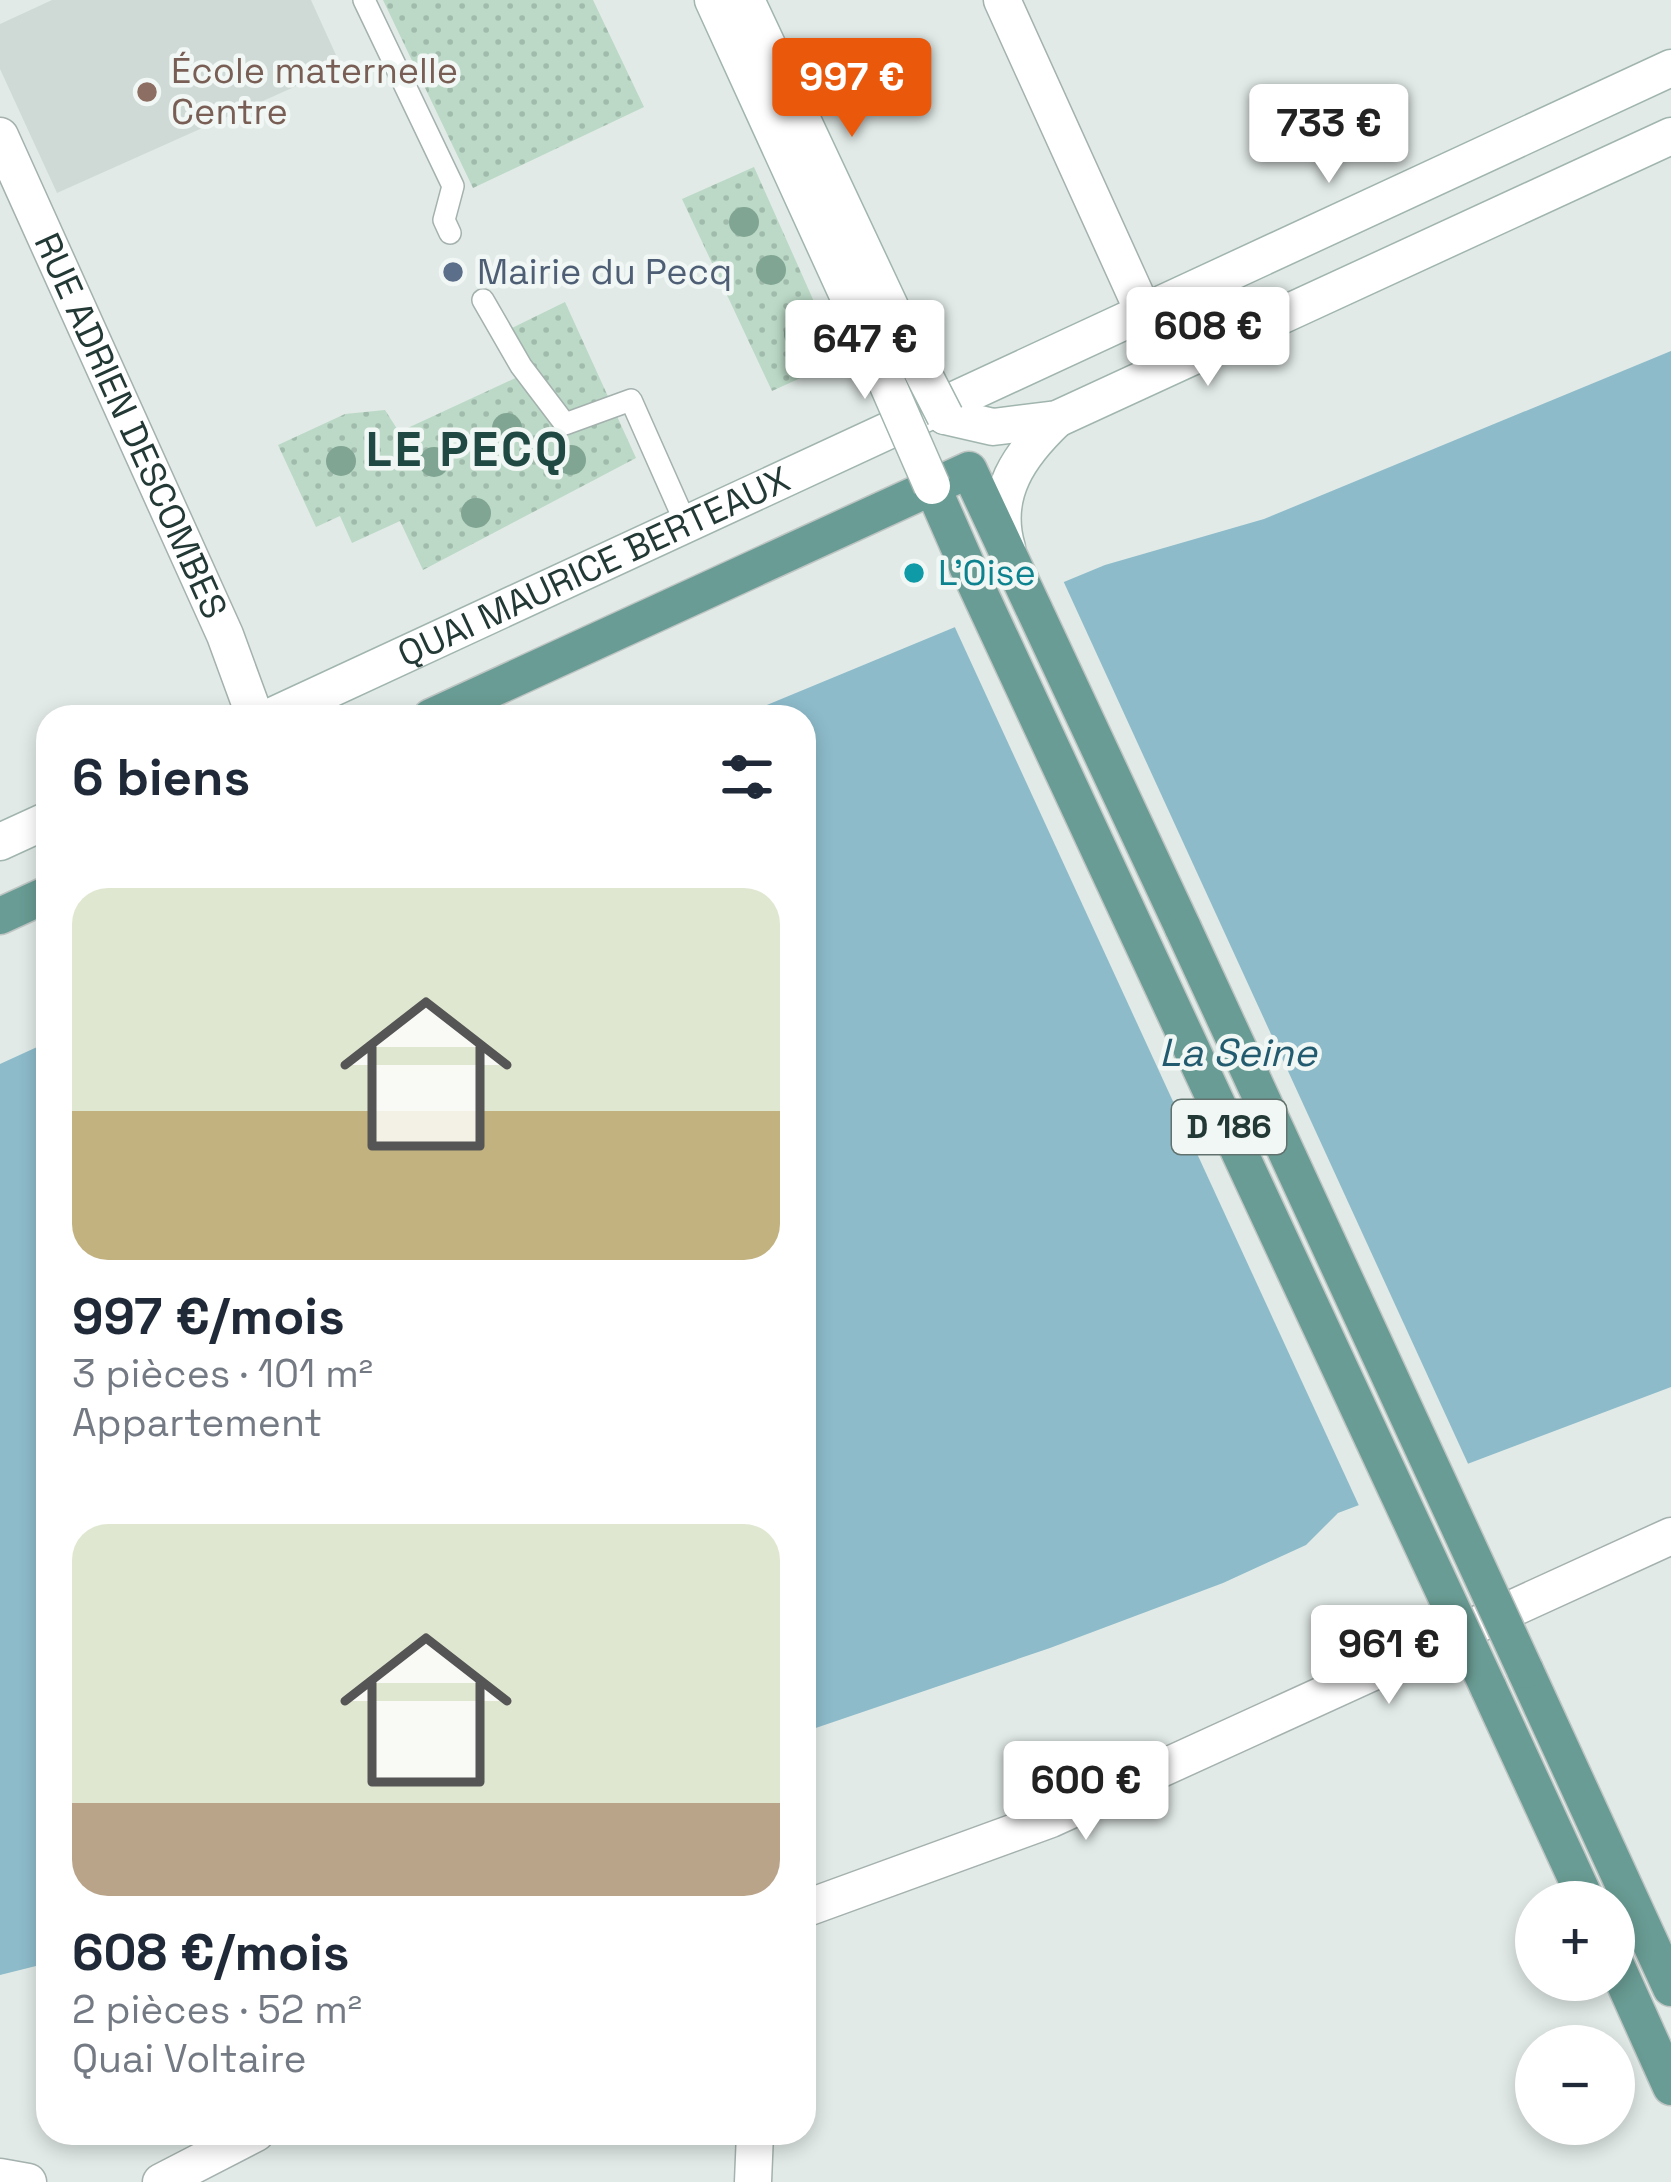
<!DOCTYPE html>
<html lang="fr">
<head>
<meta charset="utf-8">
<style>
  body { margin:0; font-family:"Space Grotesk",sans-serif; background:#f6f6f7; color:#1f2937; height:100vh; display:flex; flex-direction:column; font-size:45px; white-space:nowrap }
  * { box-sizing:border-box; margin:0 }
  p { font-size:39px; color:#747a83 }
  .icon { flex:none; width:66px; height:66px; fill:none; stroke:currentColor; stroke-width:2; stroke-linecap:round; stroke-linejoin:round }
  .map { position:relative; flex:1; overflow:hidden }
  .details { position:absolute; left:36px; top:705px; width:780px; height:1440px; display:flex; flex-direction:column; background:#fff; border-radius:36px; box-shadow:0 6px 18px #0003 }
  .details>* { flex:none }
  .controls { position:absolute; left:1515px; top:1881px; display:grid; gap:24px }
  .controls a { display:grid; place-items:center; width:120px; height:120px; border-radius:50%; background:#fff; box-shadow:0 6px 18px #0003; font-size:60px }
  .price { position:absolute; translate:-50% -102px; padding:0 27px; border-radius:12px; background:#fff; color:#222; font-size:39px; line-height:78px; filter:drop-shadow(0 3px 6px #0008) }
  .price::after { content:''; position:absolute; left:50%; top:72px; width:36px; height:27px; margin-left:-18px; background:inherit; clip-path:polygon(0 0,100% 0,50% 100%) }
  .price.on { background:#ea580c; color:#fff }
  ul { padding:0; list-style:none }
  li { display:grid; align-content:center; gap:24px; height:636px; padding:0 36px }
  li span { display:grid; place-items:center; height:372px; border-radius:36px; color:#555 }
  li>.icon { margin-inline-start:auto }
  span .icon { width:216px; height:216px; fill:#fffc; stroke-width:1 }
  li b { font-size:51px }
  h2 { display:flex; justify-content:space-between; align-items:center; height:144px; padding:0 36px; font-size:51px }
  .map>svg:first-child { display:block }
</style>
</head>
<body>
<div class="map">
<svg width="1671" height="2182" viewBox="0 0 1671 2182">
  <defs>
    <pattern id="green-dots" width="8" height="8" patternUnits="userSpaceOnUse" patternTransform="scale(3)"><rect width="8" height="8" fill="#bbd9c6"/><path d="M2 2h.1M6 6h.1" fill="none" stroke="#a0bbab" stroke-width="1.8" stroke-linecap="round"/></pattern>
  </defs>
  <rect width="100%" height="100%" fill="#e1eae7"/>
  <path fill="#cfdad6" d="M 52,0 L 311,0 L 341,66 L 57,193 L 0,69 L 0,24 Z"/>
  <path fill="url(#green-dots)" d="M 383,0 L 593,0 L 644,107 L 473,188 Z
    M 754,167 L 840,360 L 772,391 L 682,199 Z
    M 565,302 L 636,458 L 423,570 L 400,521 L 352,543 L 340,516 L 316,527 L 278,445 L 345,414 L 385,410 L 399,432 L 535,369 L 512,328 Z"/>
  <path fill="#8dbbca" d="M 1671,351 L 1671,1387 L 1338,1513 L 1306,1545 L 1223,1583 L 1050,1648 L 804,1732 L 804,717 L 738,717 L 1105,565 L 1264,519 Z
    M 48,1042 L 48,1963 L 0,1975 L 0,1064 Z"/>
  <path fill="#e1eae7" d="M 1061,576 L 1470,1468 L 1361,1510 L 952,621 Z"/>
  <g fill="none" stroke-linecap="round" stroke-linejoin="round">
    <defs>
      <path id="service" d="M 364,0 L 453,186 L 444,220 L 450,233
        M 483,300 L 521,366 L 565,424 L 631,400 L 686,524"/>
      <g id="minor">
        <path d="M 1002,0 L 1143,311"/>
        <path id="s1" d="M 0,136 L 225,635 L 255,717"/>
        <path d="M 804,1909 L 1051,1819 L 1671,1536"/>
        <path d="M 0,2177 L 28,2182"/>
        <path d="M 161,2182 L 256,2133"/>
        <path d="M 753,2182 L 755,2133"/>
      </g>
      <g id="secondary">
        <path d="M 713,0 L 870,344"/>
        <path d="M 746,0 L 901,330"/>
        <path d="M 945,416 L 993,427 L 1057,419 L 1671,136"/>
        <path d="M 1007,548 C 991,494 1020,454 1057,419"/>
        <path id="s2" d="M 270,717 L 1671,68"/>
        <path d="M 0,842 L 48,820"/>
      </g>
      <path id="primary" d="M 932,486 L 968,568
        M 431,717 L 969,470 L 1183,928
        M 0,916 L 48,894
        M 1525,1670 L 1671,1988
        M 1488,1687 L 1587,1902
        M 1614,1960 L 1671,2087"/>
    </defs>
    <use href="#service" stroke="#a4b1ae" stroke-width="24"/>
    <use href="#minor" stroke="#a4b1ae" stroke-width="39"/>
    <use href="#secondary" stroke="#a1b5af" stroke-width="39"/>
    <use href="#primary" stroke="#bdc4c2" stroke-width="39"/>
    <use href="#service" stroke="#fff" stroke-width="21"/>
    <use href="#minor" stroke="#fff" stroke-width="36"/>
    <use href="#secondary" stroke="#fff" stroke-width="36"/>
    <use href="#primary" stroke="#699c94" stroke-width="36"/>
    <defs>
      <path id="secondary-bridge" d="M 901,330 L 945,416
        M 870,344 L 932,486"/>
      <path id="primary-bridge" d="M 968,568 L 1488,1687
        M 1183,928 L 1525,1670"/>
    </defs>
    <use href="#secondary-bridge" stroke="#a1b5af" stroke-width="39" stroke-linecap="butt"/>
    <use href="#primary-bridge" stroke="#bdc4c2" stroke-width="39" stroke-linecap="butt"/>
    <use href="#secondary-bridge" stroke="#fff" stroke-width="36"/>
    <use href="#primary-bridge" stroke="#699c94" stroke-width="36"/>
  </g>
  <g fill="#80a592">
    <circle cx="744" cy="222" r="15"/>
    <circle cx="771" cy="270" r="15"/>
    <circle cx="799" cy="334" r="15"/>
    <circle cx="507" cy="428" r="15"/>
    <circle cx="571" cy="460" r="15"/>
    <circle cx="341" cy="461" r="15"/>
    <circle cx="434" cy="462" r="15"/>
    <circle cx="476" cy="513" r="15"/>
  </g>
  <circle fill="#8d6e63" stroke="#f1f7f4" stroke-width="4.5" cx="147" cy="92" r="12"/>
  <circle fill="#5c6f8a" stroke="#f1f7f4" stroke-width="4.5" cx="453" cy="272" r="12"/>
  <circle fill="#0f9aa8" stroke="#f1f7f4" stroke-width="4.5" cx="914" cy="573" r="12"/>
  <g text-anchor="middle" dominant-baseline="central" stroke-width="9" stroke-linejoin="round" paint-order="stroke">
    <rect fill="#f1f7f4" stroke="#61726e" stroke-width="3" x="1172" y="1100" width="114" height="54" rx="9"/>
    <g font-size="33" font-weight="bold" fill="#233935">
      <text x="1229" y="1127">D 186</text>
    </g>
    <g font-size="36" fill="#785e54" stroke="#f1f7f4" text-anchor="start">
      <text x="171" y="71">École maternelle<tspan x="171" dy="41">Centre</tspan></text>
    </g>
    <g font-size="36" fill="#4e5e75" stroke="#f1f7f4" text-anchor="start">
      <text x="477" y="272">Mairie du Pecq</text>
    </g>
    <g font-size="36" fill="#233935" stroke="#f1f7f4">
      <text stroke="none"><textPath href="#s1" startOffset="318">RUE ADRIEN DESCOMBES</textPath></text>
      <text stroke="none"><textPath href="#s2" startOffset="357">QUAI MAURICE BERTEAUX</textPath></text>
    </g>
    <g font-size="36" fill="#0d838f" stroke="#f1f7f4" text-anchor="start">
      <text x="938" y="573">L'Oise</text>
    </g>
    <g font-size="39" font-style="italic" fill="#225b6f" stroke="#f1f7f4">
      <text x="1238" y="1052">La Seine</text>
    </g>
    <g font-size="48" font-weight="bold" letter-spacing="3" fill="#214943" stroke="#f1f7f4">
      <text x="468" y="449">LE PECQ</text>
    </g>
  </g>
</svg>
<div class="controls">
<a>+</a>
<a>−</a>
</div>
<b class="price on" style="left:852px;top:140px">997 €</b>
<b class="price" style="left:1329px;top:186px">733 €</b>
<b class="price" style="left:1208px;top:389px">608 €</b>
<b class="price" style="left:865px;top:402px">647 €</b>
<b class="price" style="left:1389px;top:1707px">961 €</b>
<b class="price" style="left:1086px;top:1843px">600 €</b>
<section class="details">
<h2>6 biens<svg class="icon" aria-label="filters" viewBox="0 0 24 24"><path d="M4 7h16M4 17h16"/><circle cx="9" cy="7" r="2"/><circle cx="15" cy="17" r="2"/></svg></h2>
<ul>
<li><span style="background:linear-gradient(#dfe7d0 60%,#c2b280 0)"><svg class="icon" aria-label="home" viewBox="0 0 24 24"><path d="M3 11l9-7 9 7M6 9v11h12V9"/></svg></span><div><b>997 €/mois</b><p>3 pièces · 101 m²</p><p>Appartement</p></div></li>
<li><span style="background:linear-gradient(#dfe7d0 75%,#b9a48a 0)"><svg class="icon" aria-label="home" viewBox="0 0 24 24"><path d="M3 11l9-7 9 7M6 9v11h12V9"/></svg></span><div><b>608 €/mois</b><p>2 pièces · 52 m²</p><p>Quai Voltaire</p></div></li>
</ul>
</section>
</div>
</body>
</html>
